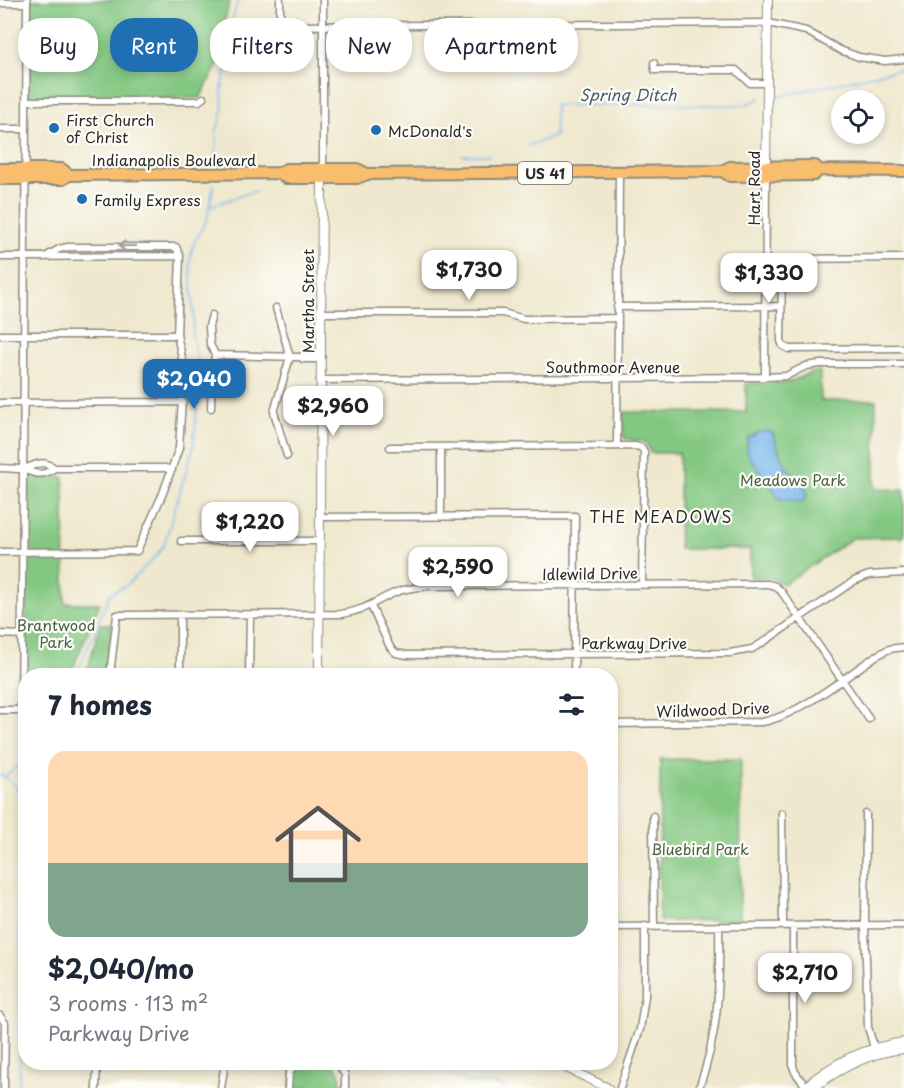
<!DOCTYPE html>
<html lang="en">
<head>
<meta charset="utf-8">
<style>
  body { margin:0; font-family:"Playpen Sans",sans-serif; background:#f2f2f3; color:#1f2937; height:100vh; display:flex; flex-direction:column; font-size:22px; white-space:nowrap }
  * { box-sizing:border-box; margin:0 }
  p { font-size:20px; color:#747a83 }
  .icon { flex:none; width:33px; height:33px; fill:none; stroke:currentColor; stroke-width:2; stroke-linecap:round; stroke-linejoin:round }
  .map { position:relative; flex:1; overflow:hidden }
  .panel { position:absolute; left:18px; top:668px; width:600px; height:402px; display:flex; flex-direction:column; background:#fff; border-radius:24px; box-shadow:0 3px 9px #0003 }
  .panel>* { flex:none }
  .top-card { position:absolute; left:18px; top:18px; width:600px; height:54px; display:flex; gap:12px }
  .tools { position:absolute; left:831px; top:90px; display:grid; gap:12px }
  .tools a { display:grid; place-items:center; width:54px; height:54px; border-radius:50%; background:#fff; box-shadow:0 3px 9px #0003; font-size:30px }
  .price { position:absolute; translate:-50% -51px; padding:0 14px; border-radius:12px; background:#fff; color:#222; font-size:20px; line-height:39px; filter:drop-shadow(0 2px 3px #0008) }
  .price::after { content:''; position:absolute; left:50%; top:36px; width:18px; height:14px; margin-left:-9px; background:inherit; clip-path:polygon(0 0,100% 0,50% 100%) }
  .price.selected { background:#1f6fb2; color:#fff }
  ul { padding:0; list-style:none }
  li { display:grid; align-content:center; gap:12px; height:318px; padding:0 30px }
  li+li { border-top:2px solid #e0e1e3 }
  li span { display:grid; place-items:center; height:186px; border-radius:18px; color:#555 }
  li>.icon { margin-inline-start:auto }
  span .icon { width:108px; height:108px; fill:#fffc; stroke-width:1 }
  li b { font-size:26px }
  h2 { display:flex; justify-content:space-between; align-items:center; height:72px; padding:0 30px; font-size:26px }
  .tag { padding:0 21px; border-radius:24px; background:#fff; box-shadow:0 3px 9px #0003; font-size:21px; line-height:54px }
  .tag.selected { background:#1f6fb2; color:#fff }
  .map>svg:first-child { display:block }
</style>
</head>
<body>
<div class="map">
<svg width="904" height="1088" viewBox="0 0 904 1088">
  <rect width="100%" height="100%" fill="#fdfcf7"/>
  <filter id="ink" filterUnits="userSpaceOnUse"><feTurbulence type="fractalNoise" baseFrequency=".0167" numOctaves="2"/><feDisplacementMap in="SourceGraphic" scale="12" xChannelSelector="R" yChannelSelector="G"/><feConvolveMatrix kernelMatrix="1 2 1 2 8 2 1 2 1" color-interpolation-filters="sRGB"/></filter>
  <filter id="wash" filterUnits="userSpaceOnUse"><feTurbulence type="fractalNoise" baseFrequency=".008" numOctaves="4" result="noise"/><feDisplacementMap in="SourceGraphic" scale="24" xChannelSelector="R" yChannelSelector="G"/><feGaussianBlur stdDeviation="1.35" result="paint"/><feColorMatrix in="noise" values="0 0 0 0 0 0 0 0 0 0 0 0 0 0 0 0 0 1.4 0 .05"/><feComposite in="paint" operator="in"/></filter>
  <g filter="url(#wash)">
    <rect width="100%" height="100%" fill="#efe8ce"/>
    <path fill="#83c882" stroke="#577a56" stroke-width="1.5" d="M 30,0 L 230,0 L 223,28 L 225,51 L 200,98 L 28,100 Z
      M 820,371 L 821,401 L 876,400 L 875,489 L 904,490 L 904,537 L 853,538 L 784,584 L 771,578 L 750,577 L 750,549 L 679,549 L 679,453 L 650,453 C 648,437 636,442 624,438 L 623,412 L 746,412 L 746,384 L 789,382 L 813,372 Z
      M 27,477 L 64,477 L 65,603 L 100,603 L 70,675 L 26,675 Z
      M 100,624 L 112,624 L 106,675 L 86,675 Z
      M 660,759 L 741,759 L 740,920 L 659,921 Z
      M 302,1062 L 329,1062 C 339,1068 342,1077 341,1088 L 291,1088 C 290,1077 294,1069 302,1062 Z"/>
    <path fill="#77b6eb" stroke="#51708b" stroke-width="1.5" d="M 769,431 L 773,434 C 777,444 779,455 785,465 C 791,474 803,481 806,490 C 808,496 806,499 802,502 L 780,499 L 749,457 L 747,449 L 748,438 L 759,432 Z"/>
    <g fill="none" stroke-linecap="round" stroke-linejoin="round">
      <path stroke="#77b6eb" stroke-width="1.5" d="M 773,98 L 904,68
        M 528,146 L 555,136 L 555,105 L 746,105 L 760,98
        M 462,155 L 489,155
        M 215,165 L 217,144 L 216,132 L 223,112 L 222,88 L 232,49 L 232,20 L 238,0
        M 211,206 L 255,191
        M 76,675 L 110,594 L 127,585 L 158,554 L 164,545 L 193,448 L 197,408 L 196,393 L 199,378 L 199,368 L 192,336 L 194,317 L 190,262 L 193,245 L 207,219 L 214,184
        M 0,775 L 5,777 L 26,797
        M 5,777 L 15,769 L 26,757
        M 433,1062 C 445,1069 459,1080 472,1083 C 483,1085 495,1080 504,1088
        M 19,1088 L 21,1009 L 20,973 L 22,954 L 20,925 L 24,906 L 19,885 L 22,855 L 19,828 L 25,806 L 20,792"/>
    </g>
  </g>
  <g filter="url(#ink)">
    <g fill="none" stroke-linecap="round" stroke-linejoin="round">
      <defs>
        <path id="minor" d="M 280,0 L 280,26 L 768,23 L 806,31 L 840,50 L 859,57 L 885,61 L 904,59
          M 0,3 L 27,3
          M 654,63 L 655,70 L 736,70 L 750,83 L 767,83
          M 27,101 L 199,101 L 203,98
          M 0,129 L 26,129
          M 323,169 L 323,0
          M 0,257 L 180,256
          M 904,258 L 790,259 L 785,261 L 782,266 L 781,341 L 783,346 L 789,349 L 904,348
          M 617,307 L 781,306
          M 276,308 L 290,357 L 274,412 L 287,456
          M 320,313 L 503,313 L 524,319 L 617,318
          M 0,335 L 177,335
          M 215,355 L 301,357 L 303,355 L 320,354
          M 301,357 L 303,359 L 320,359
          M 765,377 L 766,176
          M 320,380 L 765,377 L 786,376 L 806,366 L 820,364 L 904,364
          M 0,403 L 183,402
          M 211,408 L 212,373 L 215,355 L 210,344 L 209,326 L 212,315
          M 617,446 L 619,172
          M 390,447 L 636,446 L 642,448 L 644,452 L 642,584
          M 0,468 C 7,468 14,469 21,469 C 36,467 38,458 55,468 L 165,468 L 172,470
          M 24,469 C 36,475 43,476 55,468
          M 441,516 L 441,447
          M 320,517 L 575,516 L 574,675
          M 181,541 L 319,541
          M 0,552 L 137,551 L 163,493 L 179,448 L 184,367 L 177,335 L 180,256 L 176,247 L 68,247 L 59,249 L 45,257
          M 371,606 L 390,647 L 396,653 L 407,655 L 730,653 L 752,649 L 762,643 L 854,581 L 869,575 L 904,573
          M 0,634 L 22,635
          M 110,675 L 117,615 L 341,614 C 366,610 372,603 394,593 C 405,588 416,588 427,586 L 768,584 L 775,586 L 781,591 L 869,719
          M 180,675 L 180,615
          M 249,675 L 250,615
          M 0,710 L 21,710 L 27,0
          M 610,724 L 762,722 C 798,716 845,677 876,656 L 889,649 L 904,647
          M 782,813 L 783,925
          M 866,814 L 865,925 L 868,1027 L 875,1051
          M 653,816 L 654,926
          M 793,926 L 793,1066 L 795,1072 L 807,1088
          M 610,927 L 904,925
          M 0,1016 L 5,1023 L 4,1088
          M 337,1062 L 345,1075 L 345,1088
          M 96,1088 L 97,1062
          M 221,1088 L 225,1062
          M 288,1088 L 289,1073 L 297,1062
          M 620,1088 L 640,1029 L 645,996 L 645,926
          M 699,1088 C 719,1033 720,984 719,926"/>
        <path id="tertiary" d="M 766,169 L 768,0
          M 319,675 L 322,176
          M 554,1062 L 608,1088
          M 804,1088 C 832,1063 867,1047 904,1042
          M 813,1088 C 840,1068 870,1052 904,1049"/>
        <path id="trunk" d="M 0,169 L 62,169 L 69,175
          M 722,171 L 730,176 L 814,175 L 819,170
          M 280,173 L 286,169 L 357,169 L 367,174
          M 0,179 L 63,179 L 69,175 L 280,173 L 286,178 L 357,178 L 367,174 L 722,171 L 730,167 L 815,166 L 819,170 L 904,171"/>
      </defs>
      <use href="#minor" stroke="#8d8a7c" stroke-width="9"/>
      <use href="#tertiary" stroke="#8d8a7c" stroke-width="10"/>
      <use href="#trunk" stroke="#8d8a7c" stroke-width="14"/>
      <use href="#minor" stroke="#fff" stroke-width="6"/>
      <use href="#tertiary" stroke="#fff" stroke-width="8"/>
      <use href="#trunk" stroke="#f9be6d" stroke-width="10"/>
    </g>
    <defs><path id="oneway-shaft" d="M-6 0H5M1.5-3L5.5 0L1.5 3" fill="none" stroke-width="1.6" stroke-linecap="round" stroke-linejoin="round" transform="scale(1.5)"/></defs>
    <use stroke="#a0a0a0" href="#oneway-shaft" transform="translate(127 246) rotate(179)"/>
  </g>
  <g fill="#1f6fb2" stroke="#fdfcf7" stroke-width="2">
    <circle cx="54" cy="128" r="6"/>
    <circle cx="376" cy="130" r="6"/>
    <circle cx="82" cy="199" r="6"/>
  </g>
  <g text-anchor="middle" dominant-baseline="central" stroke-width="4.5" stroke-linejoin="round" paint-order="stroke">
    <rect fill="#fdfcf7" stroke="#6a6a68" stroke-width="1.5" x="518" y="162" width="54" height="22" rx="4.5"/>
    <g font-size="14" font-weight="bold" fill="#2b2b2b">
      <text x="545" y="173">US 41</text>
    </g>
    <g font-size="15" fill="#2b2b2b" stroke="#fdfcf7" text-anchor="start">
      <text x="66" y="119">First Church<tspan x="66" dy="17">of Christ</tspan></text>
      <text x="388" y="130">McDonald's</text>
      <text x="94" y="199">Family Express</text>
    </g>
    <g font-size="15" fill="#2b2b2b" stroke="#fdfcf7">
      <text x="174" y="159">Indianapolis Boulevard</text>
      <text transform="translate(753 188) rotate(-90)">Hart Road</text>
      <text transform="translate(307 301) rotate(-90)">Martha Street</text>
      <text x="613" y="366">Southmoor Avenue</text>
      <text transform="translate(590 573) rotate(-1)">Idlewild Drive</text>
      <text x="634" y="642">Parkway Drive</text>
      <text transform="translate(713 709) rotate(-2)">Wildwood Drive</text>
    </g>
    <g font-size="15" fill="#4a6249" stroke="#fdfcf7">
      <text x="793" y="479">Meadows Park</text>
      <text x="56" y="624">Brantwood<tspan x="56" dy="17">Park</tspan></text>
      <text x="700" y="848">Bluebird Park</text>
    </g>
    <g font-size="16" font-style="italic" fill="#465c6e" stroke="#fdfcf7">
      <text x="628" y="94">Spring Ditch</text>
    </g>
    <g font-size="16" letter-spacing="1.5" fill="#2b2b2b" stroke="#fdfcf7">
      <text x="661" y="516">THE MEADOWS</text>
    </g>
  </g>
</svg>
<div class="tools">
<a><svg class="icon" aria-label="locate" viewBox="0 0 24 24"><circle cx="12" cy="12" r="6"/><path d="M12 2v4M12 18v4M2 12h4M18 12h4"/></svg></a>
</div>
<b class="price" style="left:469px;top:301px">$1,730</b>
<b class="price" style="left:769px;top:304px">$1,330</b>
<b class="price selected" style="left:194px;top:410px">$2,040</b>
<b class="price" style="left:333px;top:437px">$2,960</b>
<b class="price" style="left:250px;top:553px">$1,220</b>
<b class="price" style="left:458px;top:598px">$2,590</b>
<b class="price" style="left:805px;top:1004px">$2,710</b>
<div class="top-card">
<a class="tag">Buy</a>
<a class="tag selected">Rent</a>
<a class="tag">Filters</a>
<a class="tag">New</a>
<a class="tag">Apartment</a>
</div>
<section class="panel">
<h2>7 homes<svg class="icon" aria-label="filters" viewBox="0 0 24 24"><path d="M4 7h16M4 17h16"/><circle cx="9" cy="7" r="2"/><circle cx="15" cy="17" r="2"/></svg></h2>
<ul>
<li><span style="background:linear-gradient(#ffd9b3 60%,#7fa58c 0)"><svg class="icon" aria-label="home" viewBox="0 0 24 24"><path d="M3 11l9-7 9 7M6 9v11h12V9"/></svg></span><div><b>$2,040/mo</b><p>3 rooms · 113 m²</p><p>Parkway Drive</p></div></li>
</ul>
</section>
</div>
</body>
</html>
